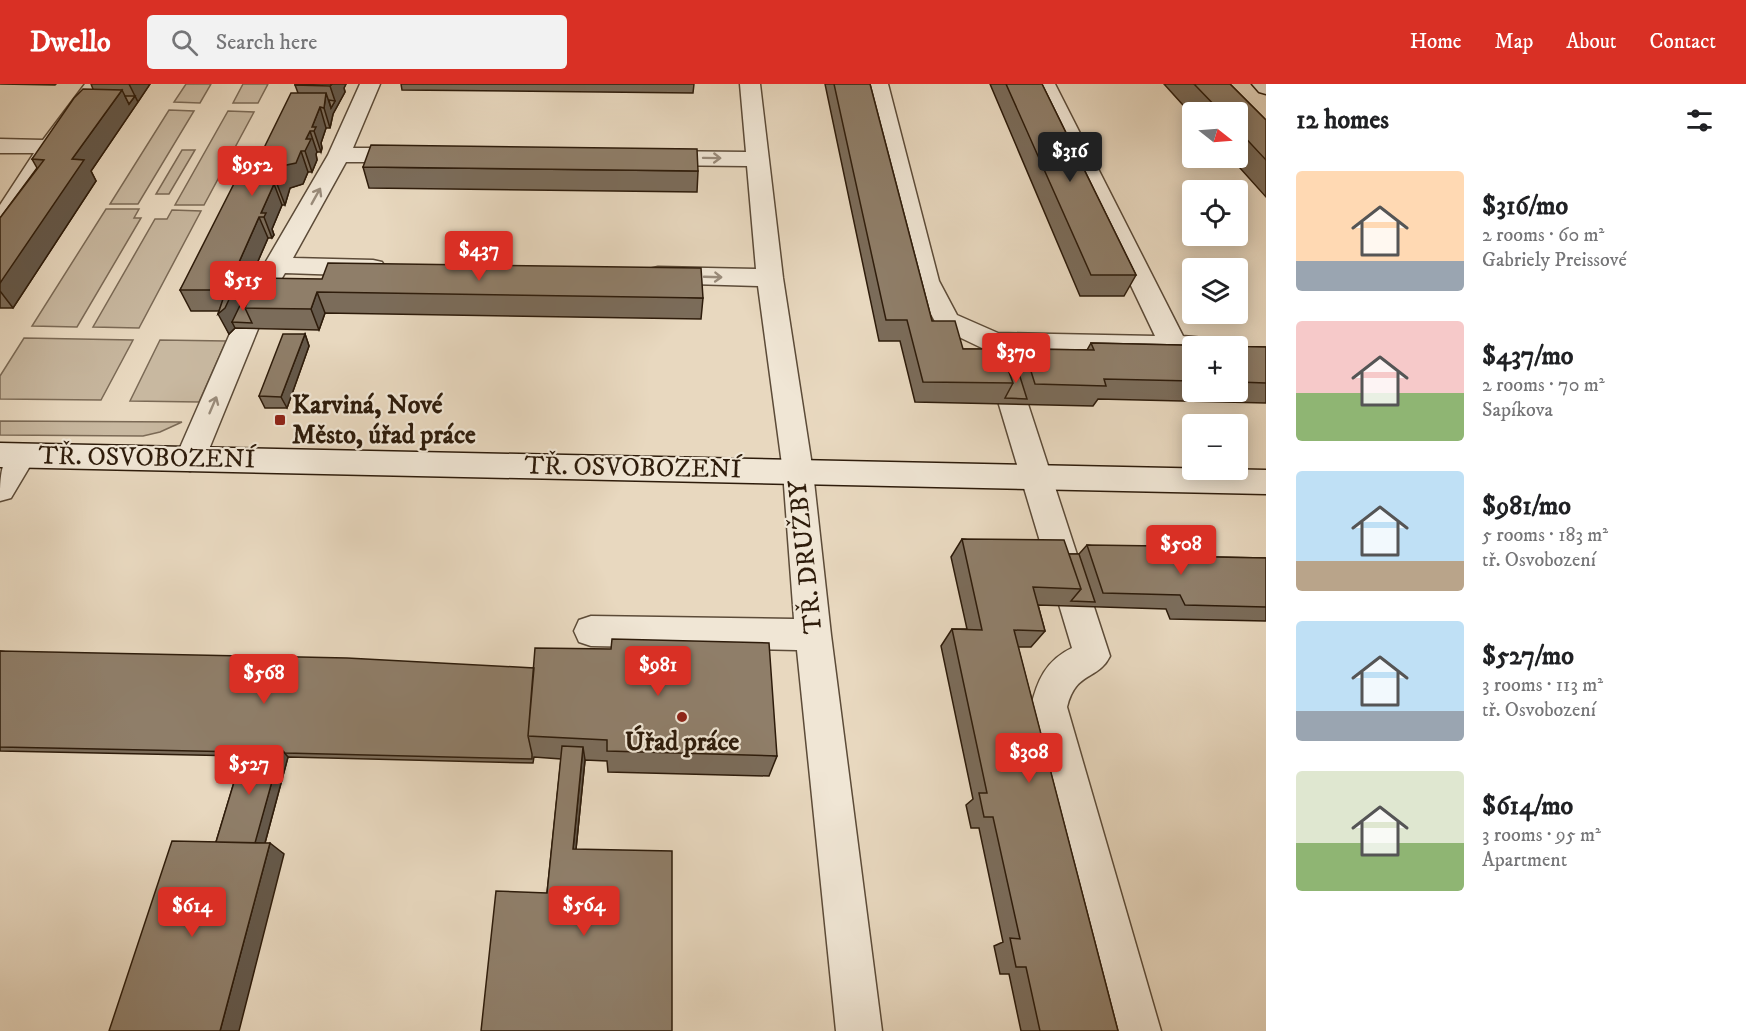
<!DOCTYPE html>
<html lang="en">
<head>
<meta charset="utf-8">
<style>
  body { margin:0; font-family:"IM FELL DW Pica",serif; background:#f2f2f2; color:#202124; height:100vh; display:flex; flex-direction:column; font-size:22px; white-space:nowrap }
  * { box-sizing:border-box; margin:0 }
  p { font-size:20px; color:#757577 }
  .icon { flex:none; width:33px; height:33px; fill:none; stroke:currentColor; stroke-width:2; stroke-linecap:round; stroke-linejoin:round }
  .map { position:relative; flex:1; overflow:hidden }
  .panel { display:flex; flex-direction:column; background:#fff; width:480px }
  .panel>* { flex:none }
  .needle { width:39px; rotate:107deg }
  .fabs { position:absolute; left:1182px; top:18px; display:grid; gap:12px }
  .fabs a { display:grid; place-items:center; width:66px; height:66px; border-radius:6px; background:#fff; box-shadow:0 3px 15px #0003; font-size:30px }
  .price { position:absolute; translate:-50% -51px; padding:0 14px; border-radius:6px; background:#d93025; color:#fff; font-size:20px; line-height:39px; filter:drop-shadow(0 2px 3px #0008) }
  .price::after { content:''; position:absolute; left:50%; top:36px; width:18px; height:14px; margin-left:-9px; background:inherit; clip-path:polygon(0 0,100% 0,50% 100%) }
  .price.selected { background:#222; color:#fff }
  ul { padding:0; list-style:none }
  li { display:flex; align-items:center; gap:18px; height:150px; padding:0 30px }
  li span { display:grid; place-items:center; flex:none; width:168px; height:120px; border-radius:6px; color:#555 }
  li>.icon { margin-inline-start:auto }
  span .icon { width:72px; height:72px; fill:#fffc; stroke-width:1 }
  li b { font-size:26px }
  h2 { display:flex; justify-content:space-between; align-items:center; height:72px; padding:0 30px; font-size:26px }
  header { display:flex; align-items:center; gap:36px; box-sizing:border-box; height:84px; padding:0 30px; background:#d93025; color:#fff }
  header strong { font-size:28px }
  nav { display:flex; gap:33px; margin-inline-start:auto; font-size:21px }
  .search { width:420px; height:54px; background:#f2f2f2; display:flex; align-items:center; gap:15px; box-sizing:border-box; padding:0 21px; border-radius:6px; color:#757577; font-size:22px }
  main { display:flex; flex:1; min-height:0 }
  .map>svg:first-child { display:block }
</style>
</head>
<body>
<header>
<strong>Dwello</strong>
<div class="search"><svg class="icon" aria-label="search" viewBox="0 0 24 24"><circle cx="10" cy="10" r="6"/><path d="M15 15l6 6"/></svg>Search here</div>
<nav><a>Home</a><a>Map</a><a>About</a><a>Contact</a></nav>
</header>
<main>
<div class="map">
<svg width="1266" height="947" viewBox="0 0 1266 947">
  <rect width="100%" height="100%" fill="#e8d8bf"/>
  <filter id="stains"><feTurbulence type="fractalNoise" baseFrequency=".00333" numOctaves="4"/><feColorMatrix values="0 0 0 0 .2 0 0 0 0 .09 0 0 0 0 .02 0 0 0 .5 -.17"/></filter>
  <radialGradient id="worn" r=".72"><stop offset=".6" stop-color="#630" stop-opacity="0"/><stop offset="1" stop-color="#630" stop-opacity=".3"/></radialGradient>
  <path fill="#c8b8a0" stroke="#7b6a56" stroke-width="1.5" d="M 186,0 L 211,0 L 200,19 L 174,18 Z
    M 243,0 L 268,0 L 258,19 L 233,19 Z
    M 169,26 L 194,27 L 138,120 L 110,120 Z
    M 228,27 L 254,28 L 204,121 L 175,121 Z
    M 182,66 L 195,66 L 169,110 L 156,110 Z
    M 106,125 L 139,125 L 134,134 L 141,134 L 77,243 L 32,242 Z
    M 172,126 L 201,127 L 139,244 L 93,243 L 155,135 L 167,135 Z
    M 24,254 L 133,256 L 101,316 L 0,315 L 0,292 Z
    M 160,256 L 226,257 L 199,318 L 130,317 Z
    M 0,337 L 182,338 L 160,348 L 143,352 L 0,351 Z"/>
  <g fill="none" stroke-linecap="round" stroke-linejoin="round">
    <defs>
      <path id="street" d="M 85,0 L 105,0 L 59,64 L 9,144 L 0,146 L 0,121 L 34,69 L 0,69 L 0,55 L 43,56 Z
        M 360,0 L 380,0 L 353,64 L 412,64 L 420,66 L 423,71 L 420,76 L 412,78 L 346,78 L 293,174 L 373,176 L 382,178 L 386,184 L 382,190 L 373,192 L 285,189 L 276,204 L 267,206 L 258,204 L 254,198 L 328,71 Z
        M 740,0 L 760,0 L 783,194 L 813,388 L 831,551 L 882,947 L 836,947 L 797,566 L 591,562 L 579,558 L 574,547 L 579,536 L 591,532 L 794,535 L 783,388 L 758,202 L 658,199 L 649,197 L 645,191 L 649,185 L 658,183 L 756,185 L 747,82 L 653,81 L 645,79 L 642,74 L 645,69 L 653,67 L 746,68 Z
        M 868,0 L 888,0 L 939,197 L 957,231 L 998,249 L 1155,252 L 1035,0 L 1055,0 L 1183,252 L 1214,255 L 1218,262 L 1192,262 L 1192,271 L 1011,268 L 1110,572 C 1098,597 1076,586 1067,623 L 1161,947 L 1115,947 L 1031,623 C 1037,597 1046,576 1072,564 L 982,264 L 938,243 L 913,197 Z
        M 245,236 L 255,239 L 258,245 L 205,375 L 201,383 L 190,387 L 179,383 L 175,375 L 232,245 L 235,239 Z
        M 21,360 L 32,364 L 36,372 L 11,414 L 0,417 C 0,395 0,369 21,360 Z"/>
      <path id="secondary" d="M 1252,0 L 1266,0 L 1266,10 L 1259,8 Z
        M 0,359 L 1266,386 L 1266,410 L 0,383 Z"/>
    </defs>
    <use href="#street" stroke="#5c4b38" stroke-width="3"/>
    <use href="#secondary" stroke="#2e1c0b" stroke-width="3"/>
    <use href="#street" fill="#f0e6d5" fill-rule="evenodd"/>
    <use href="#secondary" fill="#f0e6d5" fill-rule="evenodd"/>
  </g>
  <path fill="#7b6c5a" stroke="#2e1c0b" stroke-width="1.5" fill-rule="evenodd" d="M 0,0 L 56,0 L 55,1 Z
    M 91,0 L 150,0 L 91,87 L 96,97 L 13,224 L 0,224 L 0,134 L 37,84 L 32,75 L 93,5 Z
    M 346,0 L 344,4 L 345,8 L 333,30 L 330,44 L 326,44 L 321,59 L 322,64 L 321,68 L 317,68 L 316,70 L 317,76 L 312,88 L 308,88 L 303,100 L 290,104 L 285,121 L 282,121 L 272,145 L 274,151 L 272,154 L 268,154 L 245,207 L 246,209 L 251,209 L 258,194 L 703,214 L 701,235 L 325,229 L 319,246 L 235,244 L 229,250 L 219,227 L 191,227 L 180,206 L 257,78 L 298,9 L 295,1 Z
    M 401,0 L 694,0 L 693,9 L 402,6 Z
    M 825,0 L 870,0 L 932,237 L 963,265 L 997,265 L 999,260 L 1006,280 L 1016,280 L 1024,265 L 1087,266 L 1091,259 L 1266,263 L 1266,319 L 1098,315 L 1093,322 L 915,318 L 900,257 L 879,257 ZM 1192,262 L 1238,262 L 1238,308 L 1192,308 Z
    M 990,0 L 1042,0 L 1136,191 L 1124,212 L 1080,212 Z
    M 1164,0 L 1230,0 L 1266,36 L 1266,113 L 1231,74 L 1238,74 L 1238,28 L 1192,28 L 1192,31 Z
    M 363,83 L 698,87 L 697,108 L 369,104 Z
    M 305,250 L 309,262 L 287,324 L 265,324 L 259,312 Z
    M 962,455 L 1069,470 L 1079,470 L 1087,461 L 1165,472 L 1266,474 L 1266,537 L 1170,535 L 1166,525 L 1038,521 L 1045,547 L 1031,563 L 1018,563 L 1118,947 L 1021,947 L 1009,890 L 1000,890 L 994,862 L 1003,858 L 979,744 L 971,744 L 966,721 L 973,715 L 941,562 L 952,545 L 967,545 L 951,473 Z
    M 0,567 L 777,672 L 769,692 L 608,688 L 607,677 L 585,676 L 576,765 L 547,809 L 561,675 L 534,673 L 533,679 L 288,673 L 265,759 L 284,770 L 216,758 L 242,672 L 0,667 Z"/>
  <path fill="#64584a" stroke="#2e1c0b" stroke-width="1.5" d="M 129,0 L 150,0 L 138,18 Z
    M 332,0 L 346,0 L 344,4 L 345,8 L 333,30 L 330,44 L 324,24 L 326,9 L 331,24 L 335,17 L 330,2 Z
    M 122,6 L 129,20 L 135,12 L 138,18 L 91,87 L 96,97 L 13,224 L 0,207 L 0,199 L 72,75 Z
    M 320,23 L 326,44 L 321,59 L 322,64 L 321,68 L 314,47 L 312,43 Z
    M 310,47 L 317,68 L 316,70 L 317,76 L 312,88 L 305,67 L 306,55 Z
    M 301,67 L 308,88 L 303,100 L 290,104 L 285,121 L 277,100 L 282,82 Z
    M 274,100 L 282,121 L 272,145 L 274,151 L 272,154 L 264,133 L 261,129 Z
    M 259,133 L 268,154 L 245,207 L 249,215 L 232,238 L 235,244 L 229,250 L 218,230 L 232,194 Z
    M 317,208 L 325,229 L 319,246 L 311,225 Z
    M 305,250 L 309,262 L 287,324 L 281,313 Z
    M 583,663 L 585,676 L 575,775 L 573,765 Z
    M 281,665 L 288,673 L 262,770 L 253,764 Z
    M 270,759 L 284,770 L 239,947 L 220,947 Z"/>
  <path fill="#8f7e69" stroke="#2e1c0b" stroke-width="1.5" d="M 295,0 L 332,0 L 330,2 L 295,1 Z
    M 834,0 L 870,0 L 932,237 L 955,237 L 963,265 L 999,265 L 999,260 L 1013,299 L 923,298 L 907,236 L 886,236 Z
    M 1006,0 L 1042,0 L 1136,191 L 1091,191 Z
    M 1194,0 L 1230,0 L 1266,36 L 1266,76 L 1238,46 L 1238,28 L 1221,28 Z
    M 83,5 L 122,6 L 72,75 L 84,76 L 0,199 L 0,134 L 44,76 L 32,75 L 74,14 Z
    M 291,9 L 326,9 L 324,24 L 320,23 L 312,43 L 316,43 L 314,47 L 310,47 L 306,55 L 311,55 L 305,67 L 301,67 L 296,79 L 282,82 L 277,100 L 274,100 L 261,129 L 266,129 L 264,133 L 259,133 L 232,194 L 239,194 L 225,224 L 218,230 L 226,206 L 180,206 L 245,78 L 257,78 Z
    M 125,12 L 135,12 L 129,20 Z
    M 329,16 L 335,17 L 331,24 Z
    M 371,61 L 697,65 L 698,87 L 363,83 Z
    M 328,179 L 701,184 L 703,214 L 317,208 L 311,225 L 245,224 L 258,194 L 322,195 Z
    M 246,209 L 251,209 L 245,224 L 252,239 L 232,238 Z
    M 283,250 L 305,250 L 281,313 L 259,312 Z
    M 1091,259 L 1266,263 L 1266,299 L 1238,298 L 1238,262 L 1192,262 L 1192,297 L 1104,295 L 1106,302 L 1035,300 L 1024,265 L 1094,266 Z
    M 1006,280 L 1016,280 L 1027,315 L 1005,314 L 1013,299 Z
    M 962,455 L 1064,456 L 1081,505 L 1033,503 L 1045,547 L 1014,546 L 1118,947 L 1040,947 L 1026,883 L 1016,883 L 1010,854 L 1020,855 L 993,733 L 984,733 L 979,709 L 987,709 L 952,545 L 982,546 Z
    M 1087,461 L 1161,462 L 1165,472 L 1266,474 L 1266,523 L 1185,521 L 1180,511 L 1103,509 Z
    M 1069,470 L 1079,470 L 1095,518 L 1071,517 L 1081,505 Z
    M 612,555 L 769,559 L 777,672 L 607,667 L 607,656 L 528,652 L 535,564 L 611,565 Z
    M 0,567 L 347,574 L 534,584 L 528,652 L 532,670 L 532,675 L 285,669 L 281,665 L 244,665 L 243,668 L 0,663 Z
    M 562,662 L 583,663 L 573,765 L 672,767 L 672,947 L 481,947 L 496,807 L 547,809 Z
    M 244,665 L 281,665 L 255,759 L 216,758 Z
    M 172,757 L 270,759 L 220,947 L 109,947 Z"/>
  <defs><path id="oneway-shaft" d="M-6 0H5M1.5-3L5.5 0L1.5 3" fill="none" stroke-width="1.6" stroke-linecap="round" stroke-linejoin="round" transform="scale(1.5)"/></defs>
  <g stroke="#998b7a">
    <use href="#oneway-shaft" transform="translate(712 74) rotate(1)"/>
    <use href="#oneway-shaft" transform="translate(316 112) rotate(-61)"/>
    <use href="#oneway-shaft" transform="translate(713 193) rotate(2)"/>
    <use href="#oneway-shaft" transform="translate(213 321) rotate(-67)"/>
  </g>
  <g fill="#8f2418" stroke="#f0e6d5" stroke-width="2">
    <rect x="274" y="330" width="12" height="12" rx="3"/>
    <circle cx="682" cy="633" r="6"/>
  </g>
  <g text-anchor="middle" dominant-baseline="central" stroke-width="4.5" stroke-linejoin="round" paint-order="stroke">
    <g font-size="26" font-weight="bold" fill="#2e1c0b" stroke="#f0e6d5" text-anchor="start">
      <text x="292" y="321">Karviná, Nové<tspan x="292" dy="30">Město, úřad práce</tspan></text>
      <text x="682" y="658" text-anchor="middle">Úřad práce</text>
    </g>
    <g font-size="26" fill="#2e1c0b" stroke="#f0e6d5">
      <text transform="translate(147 374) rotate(1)">TŘ. OSVOBOZENÍ</text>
      <text transform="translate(633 384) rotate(1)">TŘ. OSVOBOZENÍ</text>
      <text transform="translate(806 473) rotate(-96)">TŘ. DRUŽBY</text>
    </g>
  </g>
  <rect width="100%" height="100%" filter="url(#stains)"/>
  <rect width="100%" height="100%" fill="url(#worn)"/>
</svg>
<div class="fabs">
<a><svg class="needle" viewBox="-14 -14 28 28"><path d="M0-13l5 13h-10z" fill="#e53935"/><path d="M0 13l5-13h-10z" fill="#757577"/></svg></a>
<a><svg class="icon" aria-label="locate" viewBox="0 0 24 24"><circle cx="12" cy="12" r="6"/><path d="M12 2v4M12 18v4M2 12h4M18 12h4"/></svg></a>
<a><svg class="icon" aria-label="layers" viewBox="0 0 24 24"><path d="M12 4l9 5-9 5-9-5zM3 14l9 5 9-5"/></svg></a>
<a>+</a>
<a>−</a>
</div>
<b class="price selected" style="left:1070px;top:99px">$316</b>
<b class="price" style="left:252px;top:113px">$952</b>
<b class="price" style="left:479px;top:198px">$437</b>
<b class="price" style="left:243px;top:228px">$515</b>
<b class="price" style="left:1016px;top:300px">$370</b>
<b class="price" style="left:1181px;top:492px">$508</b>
<b class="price" style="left:658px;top:613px">$981</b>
<b class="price" style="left:264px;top:621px">$568</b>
<b class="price" style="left:1029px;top:700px">$308</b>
<b class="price" style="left:249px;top:712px">$527</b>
<b class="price" style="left:584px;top:853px">$564</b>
<b class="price" style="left:192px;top:854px">$614</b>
</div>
<section class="panel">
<h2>12 homes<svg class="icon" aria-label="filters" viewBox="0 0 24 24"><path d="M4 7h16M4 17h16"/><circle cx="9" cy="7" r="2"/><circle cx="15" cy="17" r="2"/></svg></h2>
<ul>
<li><span style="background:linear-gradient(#ffd9b3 75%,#9aa5b1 0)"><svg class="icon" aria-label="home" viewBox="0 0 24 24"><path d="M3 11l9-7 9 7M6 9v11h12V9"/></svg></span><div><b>$316/mo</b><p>2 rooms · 60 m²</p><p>Gabriely Preissové</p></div></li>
<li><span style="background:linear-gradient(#f6c9c9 60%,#8fb573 0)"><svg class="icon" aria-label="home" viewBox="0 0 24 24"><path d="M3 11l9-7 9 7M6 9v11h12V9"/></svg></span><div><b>$437/mo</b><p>2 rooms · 70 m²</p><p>Sapíkova</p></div></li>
<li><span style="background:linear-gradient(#bfe0f5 75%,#b9a48a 0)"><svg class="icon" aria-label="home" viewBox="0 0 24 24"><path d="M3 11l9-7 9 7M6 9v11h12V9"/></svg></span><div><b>$981/mo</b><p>5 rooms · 183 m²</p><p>tř. Osvobození</p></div></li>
<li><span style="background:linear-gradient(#bfe0f5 75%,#9aa5b1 0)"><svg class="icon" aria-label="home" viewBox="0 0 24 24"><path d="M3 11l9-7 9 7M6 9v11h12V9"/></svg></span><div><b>$527/mo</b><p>3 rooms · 113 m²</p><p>tř. Osvobození</p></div></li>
<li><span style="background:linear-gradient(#dfe7d0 60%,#8fb573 0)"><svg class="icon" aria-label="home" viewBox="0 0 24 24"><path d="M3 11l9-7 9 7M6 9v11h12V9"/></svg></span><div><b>$614/mo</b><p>3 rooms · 95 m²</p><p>Apartment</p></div></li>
</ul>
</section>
</main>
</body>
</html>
